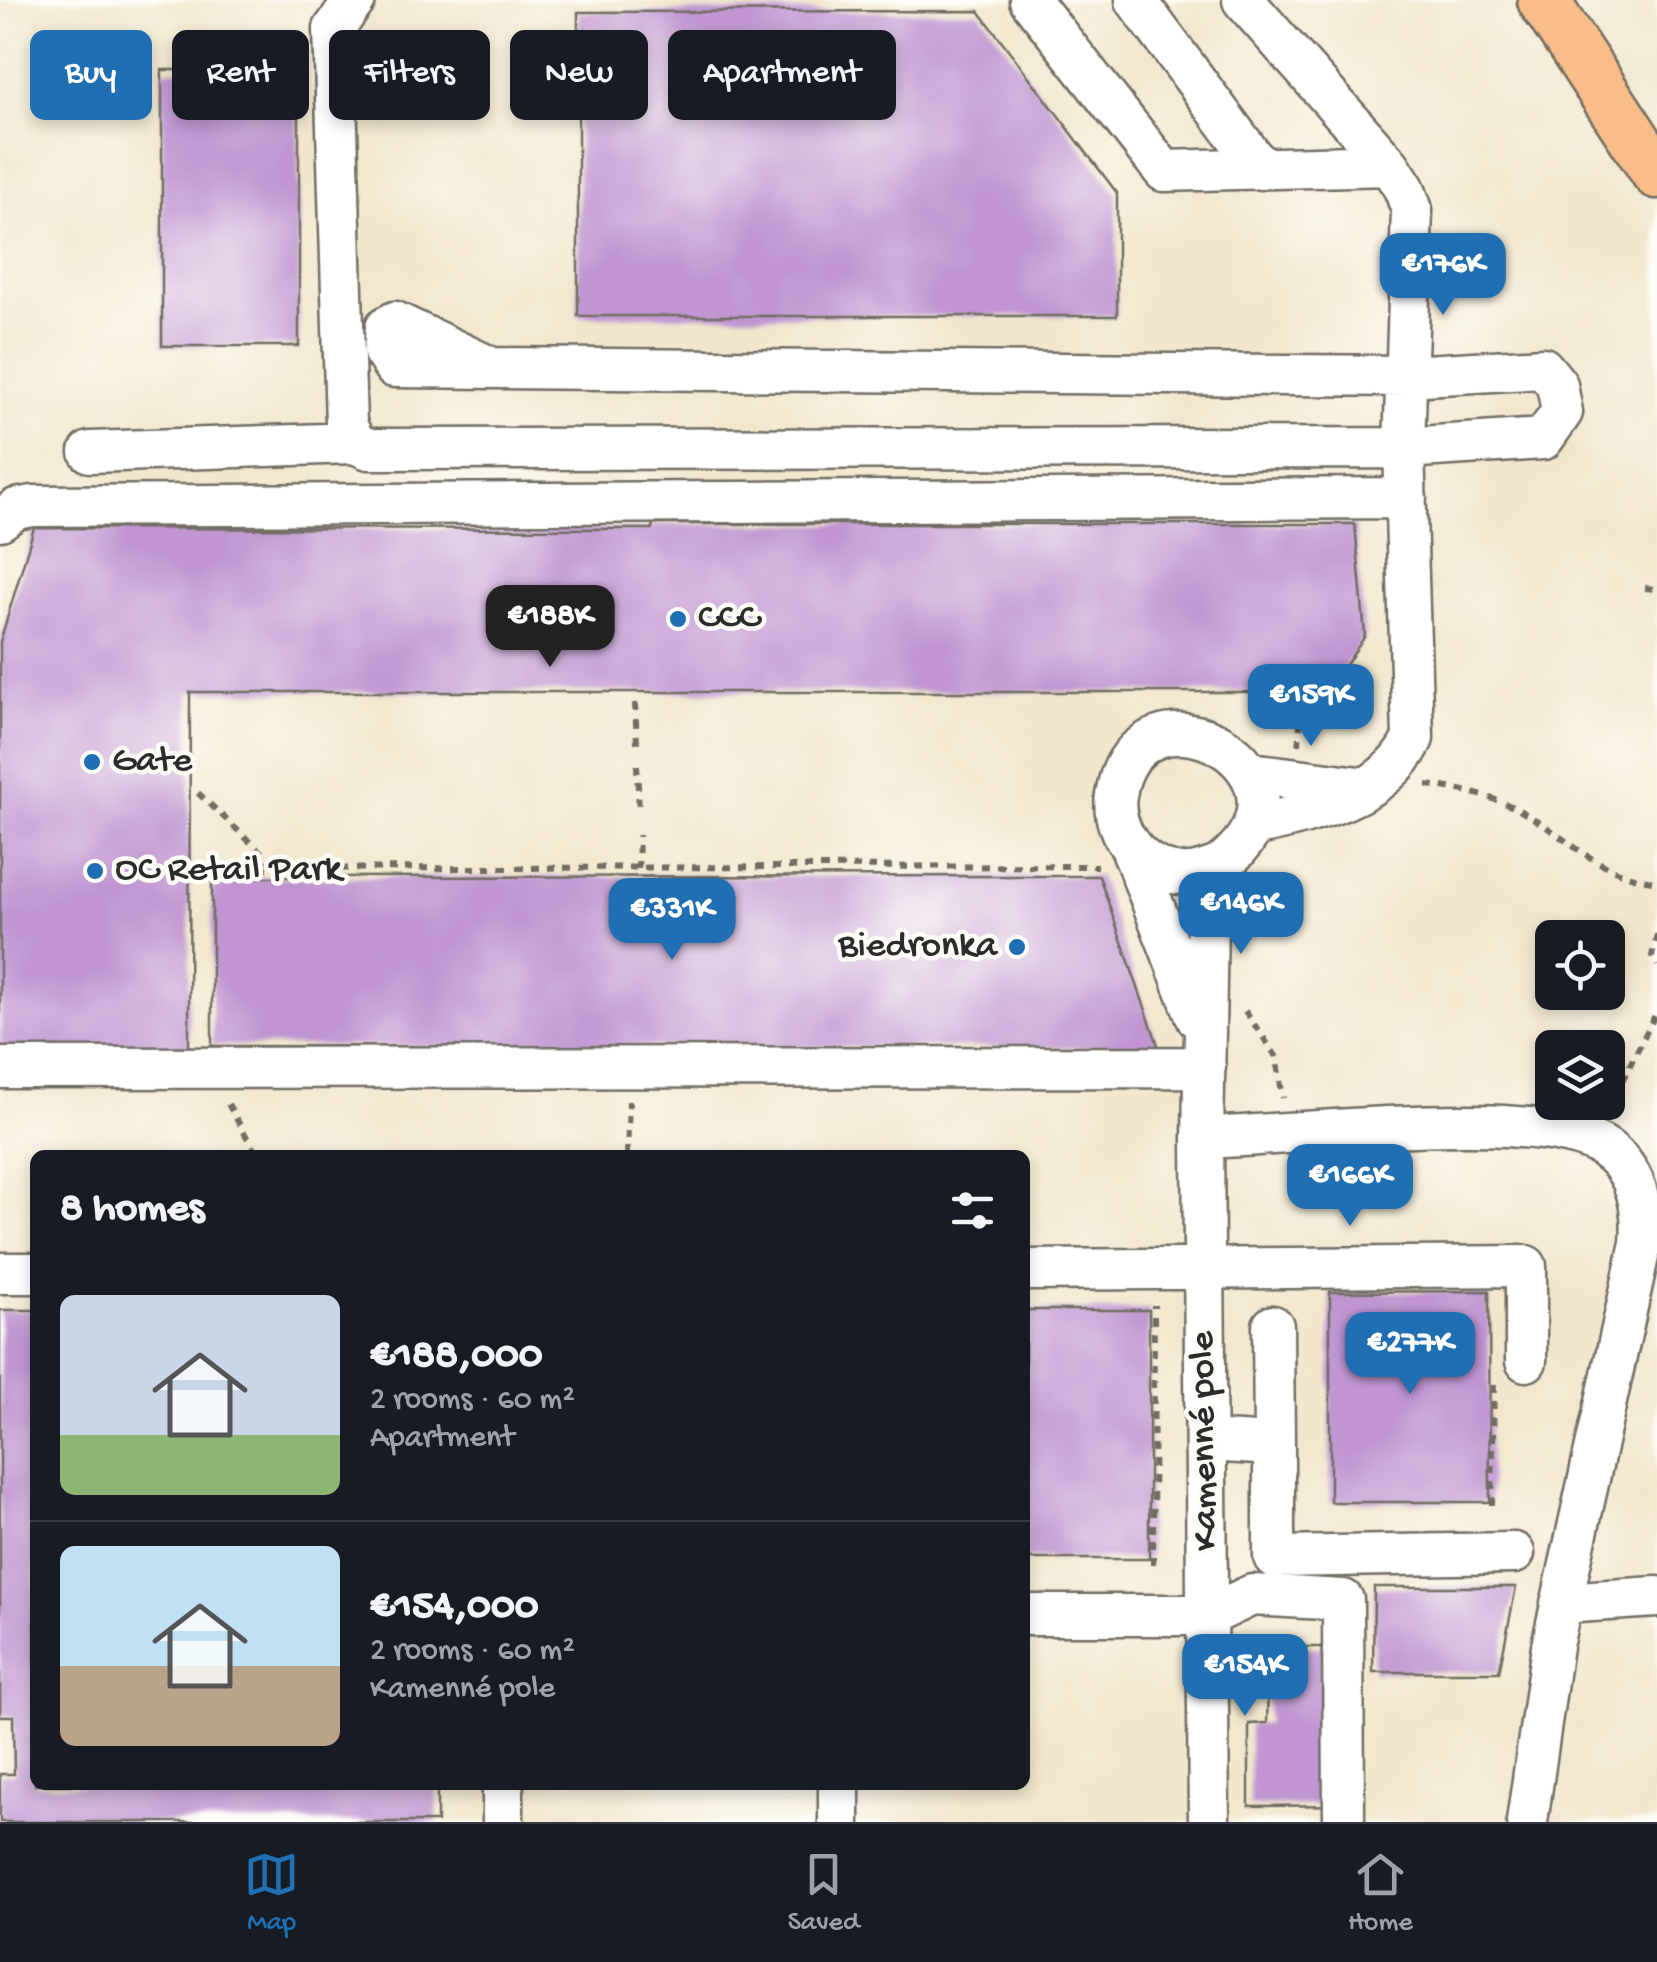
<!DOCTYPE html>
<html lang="en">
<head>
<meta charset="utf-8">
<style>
  body { margin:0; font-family:"Gochi Hand",sans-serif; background:#242831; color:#f1f3f6; height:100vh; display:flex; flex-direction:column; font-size:38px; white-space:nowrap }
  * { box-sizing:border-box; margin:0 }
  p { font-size:32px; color:#9ea1a6 }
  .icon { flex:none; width:55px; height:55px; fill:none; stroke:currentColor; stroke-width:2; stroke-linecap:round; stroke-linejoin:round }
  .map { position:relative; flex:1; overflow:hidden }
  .drawer { position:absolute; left:30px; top:1150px; width:1000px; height:640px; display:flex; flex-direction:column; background:#171b24; border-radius:15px; box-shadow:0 5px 15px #0003 }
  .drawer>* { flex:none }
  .top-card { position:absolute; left:30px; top:30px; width:1000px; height:90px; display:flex; gap:20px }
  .controls { position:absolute; left:1535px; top:920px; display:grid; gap:20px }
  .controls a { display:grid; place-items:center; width:90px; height:90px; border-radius:15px; background:#171b24; box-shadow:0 5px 15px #0003; font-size:50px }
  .price { position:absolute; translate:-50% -85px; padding:0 22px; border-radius:20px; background:#1f6fb2; color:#fff; font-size:32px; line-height:65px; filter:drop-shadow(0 2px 5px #0008) }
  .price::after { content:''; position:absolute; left:50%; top:60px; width:30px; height:22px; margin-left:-15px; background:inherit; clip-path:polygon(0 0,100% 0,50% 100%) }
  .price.selected { background:#222; color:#fff }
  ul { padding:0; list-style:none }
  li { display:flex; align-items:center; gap:30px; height:250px; padding:0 30px }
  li+li { border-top:2px solid #363941 }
  li span { display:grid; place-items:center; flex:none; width:280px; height:200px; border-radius:15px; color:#555 }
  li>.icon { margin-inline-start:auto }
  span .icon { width:120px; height:120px; fill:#fffc; stroke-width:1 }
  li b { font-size:42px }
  h2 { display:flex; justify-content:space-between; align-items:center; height:120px; padding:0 30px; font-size:42px }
  .chip { padding:0 35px; border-radius:15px; background:#171b24; box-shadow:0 5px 15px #0003; font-size:35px; line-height:90px }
  .chip.selected { background:#1f6fb2; color:#fff }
  .tab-bar { display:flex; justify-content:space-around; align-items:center; height:140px; border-top:2px solid #363941; background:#171b24; font-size:28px; color:#9ea1a6 }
  .tab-bar a { display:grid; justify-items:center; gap:5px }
  .tab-bar .selected { color:#1f6fb2 }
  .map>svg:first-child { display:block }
</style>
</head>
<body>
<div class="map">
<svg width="1657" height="1822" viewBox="0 0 1657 1822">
  <rect width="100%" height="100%" fill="#fdfcf7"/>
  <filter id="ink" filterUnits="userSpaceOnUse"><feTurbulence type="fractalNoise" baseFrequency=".01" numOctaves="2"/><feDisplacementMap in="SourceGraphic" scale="20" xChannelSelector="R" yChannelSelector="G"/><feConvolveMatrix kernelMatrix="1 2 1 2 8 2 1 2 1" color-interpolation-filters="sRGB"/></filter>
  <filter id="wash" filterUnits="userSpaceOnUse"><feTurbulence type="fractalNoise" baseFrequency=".0048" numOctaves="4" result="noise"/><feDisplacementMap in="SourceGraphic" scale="40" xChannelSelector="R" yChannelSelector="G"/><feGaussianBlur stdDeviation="2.25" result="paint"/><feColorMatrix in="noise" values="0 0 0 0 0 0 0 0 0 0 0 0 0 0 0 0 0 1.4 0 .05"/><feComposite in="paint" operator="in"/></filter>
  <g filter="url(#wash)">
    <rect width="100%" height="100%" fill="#f2e7cd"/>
    <g id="blocks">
      <path fill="#c095d2" d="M 979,11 L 1117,193 L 1117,316 L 578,316 L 578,12 Z
        M 162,70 L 261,70 L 260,107 L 299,107 L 299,346 L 162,346 Z
        M 653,524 L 1355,524 L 1365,636 L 1328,692 L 190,692 L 189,1049 L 0,1050 L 0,642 L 34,528 L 652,529 Z
        M 1099,876 L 1159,1048 L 212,1046 L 212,877 Z
        M 1489,1291 L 1490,1502 L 1330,1502 L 1330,1292 Z
        M 0,1310 L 35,1310 L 35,1785 L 437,1785 L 437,1822 L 0,1822 L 0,1774 L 14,1774 L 13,1716 L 0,1716 Z
        M 1025,1310 L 1149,1310 L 1149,1559 L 1025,1559 Z
        M 1374,1587 L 1516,1587 L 1499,1672 L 1373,1672 Z
        M 1257,1647 L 1325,1647 L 1342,1805 L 1249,1806 L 1249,1724 L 1267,1723 L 1268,1682 L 1257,1683 Z"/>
    </g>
  </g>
  <g filter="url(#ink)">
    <use href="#blocks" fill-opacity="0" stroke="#716d64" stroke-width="2.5"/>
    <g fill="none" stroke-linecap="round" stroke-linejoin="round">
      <defs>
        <path id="minor" d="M 355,0 L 334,29 L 346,424 L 355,443 L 369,449 L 1404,448 L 1543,439 L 1562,412 L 1557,385 L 1543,368 L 1407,376 L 394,367 L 384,352 L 386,327 L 395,322 L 492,368
          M 1030,0 L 1164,171 L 1389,165
          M 1136,0 L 1261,169
          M 1243,0 L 1389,165 L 1404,188 L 1412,210 L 1404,448 L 1413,738 C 1388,796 1309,814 1253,826
          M 90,452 L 355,443
          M 0,520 L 16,509 L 33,506 L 1406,498
          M 1251,773 L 1359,787
          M 1132,850 L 1197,1018
          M 0,1068 L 1205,1067
          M 1203,1138 C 1289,1136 1542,1104 1605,1148 C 1637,1170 1644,1207 1641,1243 L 1552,1646 L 1527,1822
          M 1025,1270 L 1526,1266 L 1526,1361
          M 0,1273 L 35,1273
          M 1207,1441 L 1274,1445 L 1273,1326
          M 1274,1445 L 1274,1557 L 1514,1553
          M 1561,1603 L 1657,1597
          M 1025,1615 L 1210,1615 L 1252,1595 L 1343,1600 L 1344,1822
          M 839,1785 L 839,1822
          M 503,1822 L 503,1785
          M 1209,1822 L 1203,1138 L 1207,925 L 1219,866 C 1341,772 1137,663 1116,795 C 1110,836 1147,877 1189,874 C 1198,874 1209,869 1219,866"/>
        <path id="major" d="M 1543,0 L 1657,173"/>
      </defs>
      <use href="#minor" stroke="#716d64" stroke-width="45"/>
      <use href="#major" stroke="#716d64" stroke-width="55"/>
      <path stroke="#716d64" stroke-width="6" stroke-dasharray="8 8" stroke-linecap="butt" d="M 1645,588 L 1657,589
        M 635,703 L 637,743
        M 1299,745 L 1301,701
        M 637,765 L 639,812
        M 1427,785 C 1457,788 1492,796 1519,810 C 1573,840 1591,871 1657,882
        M 198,793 L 280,870
        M 196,869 L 1097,866
        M 638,869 L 639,835
        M 1657,935 L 1652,956 L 1657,966
        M 1245,1011 L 1276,1056 L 1283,1098
        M 228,1104 L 257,1155
        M 1608,1109 L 1657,1011
        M 627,1155 L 629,1101
        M 1492,1505 L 1494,1381
        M 1153,1564 L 1154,1305"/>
      <use href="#minor" stroke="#fff" stroke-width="40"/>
      <use href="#major" stroke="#f8bd88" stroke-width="50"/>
    </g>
  </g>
  <g fill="#1f6fb2" stroke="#fdfcf7" stroke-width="4">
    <circle cx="678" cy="619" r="10"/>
    <circle cx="92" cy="762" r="10"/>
    <circle cx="95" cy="871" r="10"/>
    <circle cx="1017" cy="947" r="10"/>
  </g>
  <g text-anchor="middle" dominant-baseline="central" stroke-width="9" stroke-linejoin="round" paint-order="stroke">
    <g font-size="38" fill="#2b2b2b" stroke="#fdfcf7" text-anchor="start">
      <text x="698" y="619">CCC</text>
      <text x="112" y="762">Gate</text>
      <text x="115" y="871">OC Retail Park</text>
      <text x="997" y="947" text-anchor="end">Biedronka</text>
    </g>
    <g font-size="38" fill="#2b2b2b" stroke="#fdfcf7">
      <text transform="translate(1206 1441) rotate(-91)">Kamenné pole</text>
    </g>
  </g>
</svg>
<div class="controls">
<a><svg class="icon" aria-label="locate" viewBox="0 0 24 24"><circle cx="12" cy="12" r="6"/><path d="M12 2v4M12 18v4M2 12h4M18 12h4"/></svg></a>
<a><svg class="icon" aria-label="layers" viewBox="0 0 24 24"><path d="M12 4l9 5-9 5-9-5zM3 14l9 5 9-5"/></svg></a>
</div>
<b class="price" style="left:1443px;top:318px">€176K</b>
<b class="price selected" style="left:550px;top:670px">€188K</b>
<b class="price" style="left:1311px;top:749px">€159K</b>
<b class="price" style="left:1241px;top:957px">€146K</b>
<b class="price" style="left:672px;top:963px">€331K</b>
<b class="price" style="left:1350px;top:1229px">€166K</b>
<b class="price" style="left:1410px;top:1397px">€277K</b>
<b class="price" style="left:1245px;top:1719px">€154K</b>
<div class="top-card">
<a class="chip selected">Buy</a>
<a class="chip">Rent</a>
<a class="chip">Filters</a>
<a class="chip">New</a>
<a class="chip">Apartment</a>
</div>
<section class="drawer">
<h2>8 homes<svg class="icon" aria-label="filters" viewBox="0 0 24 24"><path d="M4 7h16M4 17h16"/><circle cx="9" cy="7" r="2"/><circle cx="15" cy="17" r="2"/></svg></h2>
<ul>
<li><span style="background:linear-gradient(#c9d6e8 70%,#8fb573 0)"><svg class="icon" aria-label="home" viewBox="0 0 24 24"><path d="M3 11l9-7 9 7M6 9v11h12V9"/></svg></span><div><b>€188,000</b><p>2 rooms · 60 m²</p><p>Apartment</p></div></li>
<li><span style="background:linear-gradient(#bfe0f5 60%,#b9a48a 0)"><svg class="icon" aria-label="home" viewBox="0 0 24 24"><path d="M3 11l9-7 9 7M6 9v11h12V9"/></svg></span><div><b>€154,000</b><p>2 rooms · 60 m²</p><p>Kamenné pole</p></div></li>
</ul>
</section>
</div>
<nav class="tab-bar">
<a class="selected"><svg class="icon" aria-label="map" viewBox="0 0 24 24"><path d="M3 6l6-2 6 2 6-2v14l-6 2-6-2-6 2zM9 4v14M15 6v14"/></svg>Map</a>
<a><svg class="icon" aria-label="saved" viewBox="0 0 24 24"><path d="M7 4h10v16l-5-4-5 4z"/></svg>Saved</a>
<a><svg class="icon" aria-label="home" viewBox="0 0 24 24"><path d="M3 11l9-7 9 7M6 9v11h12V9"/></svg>Home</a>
</nav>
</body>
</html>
